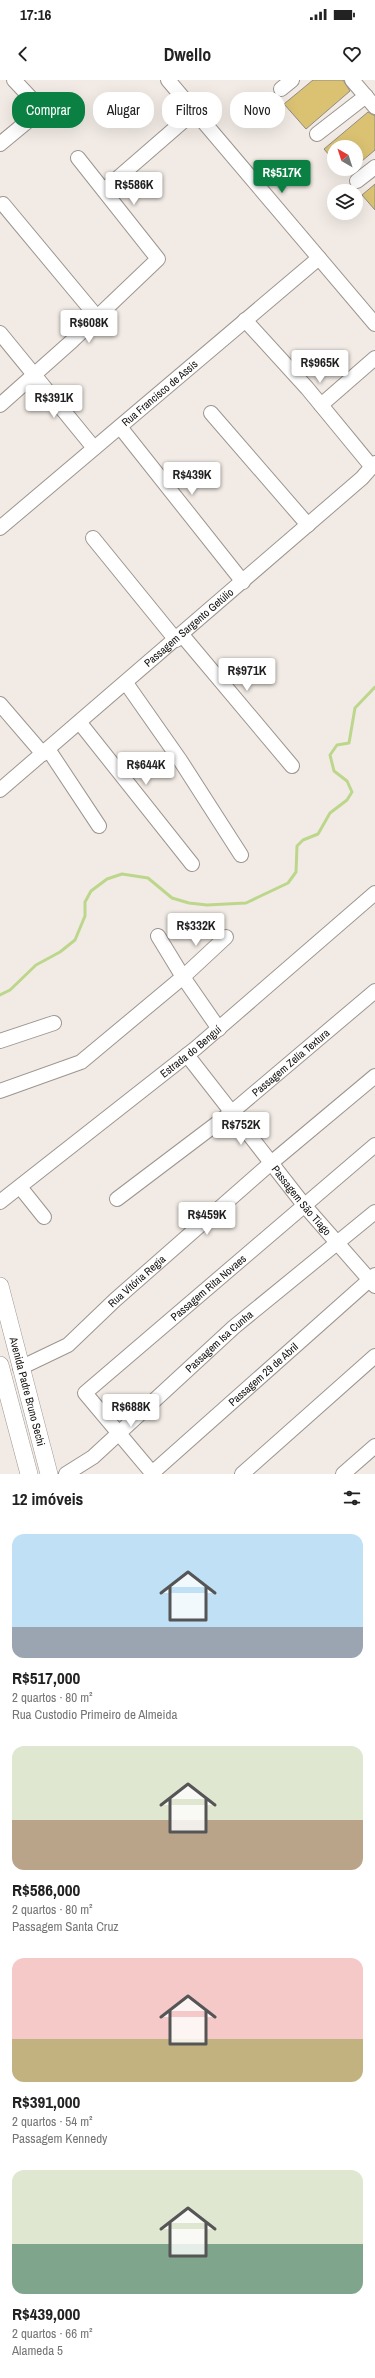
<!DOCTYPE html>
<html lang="pt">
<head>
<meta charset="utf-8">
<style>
  body { margin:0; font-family:"Archivo Narrow",sans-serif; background:#f6f6f6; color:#222; height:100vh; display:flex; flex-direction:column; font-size:15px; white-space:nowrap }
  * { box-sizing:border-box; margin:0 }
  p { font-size:13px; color:#767676 }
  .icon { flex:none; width:22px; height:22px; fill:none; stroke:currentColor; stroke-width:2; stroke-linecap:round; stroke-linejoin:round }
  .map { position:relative; height:1394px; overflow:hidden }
  .drawer { display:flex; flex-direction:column; background:#fff; flex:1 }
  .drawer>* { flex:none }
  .hud { position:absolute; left:12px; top:12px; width:351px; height:36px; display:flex; gap:8px }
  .needle { width:26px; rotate:321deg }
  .fabs { position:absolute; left:327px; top:60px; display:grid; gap:8px }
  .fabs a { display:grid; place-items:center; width:36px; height:36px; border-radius:50%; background:#fff; box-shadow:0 4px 16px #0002; font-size:20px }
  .price { position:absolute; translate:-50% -34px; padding:0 9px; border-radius:4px; background:#fff; color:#222; font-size:13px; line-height:26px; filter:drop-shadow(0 1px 2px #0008) }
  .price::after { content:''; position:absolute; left:50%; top:24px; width:12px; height:9px; margin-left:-6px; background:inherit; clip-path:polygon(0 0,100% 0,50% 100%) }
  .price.active { background:#0b8043; color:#fff }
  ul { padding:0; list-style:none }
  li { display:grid; align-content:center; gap:8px; height:212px; padding:0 12px }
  li span { display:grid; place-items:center; height:124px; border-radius:12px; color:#555 }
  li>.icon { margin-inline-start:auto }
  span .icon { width:72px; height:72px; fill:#fffc; stroke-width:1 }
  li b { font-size:17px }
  h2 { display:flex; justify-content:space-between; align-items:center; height:48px; padding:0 12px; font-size:17px }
  .tag { padding:0 14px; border-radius:16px; background:#fff; box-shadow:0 4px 16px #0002; font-size:14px; line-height:36px }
  .tag.active { background:#0b8043; color:#fff }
  .status { display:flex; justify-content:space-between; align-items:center; height:28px; padding:0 20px; background:#fff; direction:ltr }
  .status svg { height:11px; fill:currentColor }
  header { display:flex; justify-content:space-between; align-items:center; height:52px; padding:0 12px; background:#fff; font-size:18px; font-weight:800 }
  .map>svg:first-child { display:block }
</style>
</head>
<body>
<div class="status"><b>17:16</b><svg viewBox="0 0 49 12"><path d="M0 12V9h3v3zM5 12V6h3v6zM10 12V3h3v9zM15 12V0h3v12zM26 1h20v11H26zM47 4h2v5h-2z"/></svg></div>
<header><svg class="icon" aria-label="back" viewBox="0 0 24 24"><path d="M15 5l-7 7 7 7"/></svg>Dwello<svg class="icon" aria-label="heart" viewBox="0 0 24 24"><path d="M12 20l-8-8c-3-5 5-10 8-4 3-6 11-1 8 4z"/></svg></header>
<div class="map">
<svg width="375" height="1394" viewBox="0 0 375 1394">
  <rect width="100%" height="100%" fill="#f2ebe5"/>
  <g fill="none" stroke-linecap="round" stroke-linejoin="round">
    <path stroke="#bcd78c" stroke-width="3" d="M 0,915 L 10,910 L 36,885 L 60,872 L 75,860 L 85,836 L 85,822 L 91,811 L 107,799 L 122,794 L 148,798 L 172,818 L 189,823 L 207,825 L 246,823 L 288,803 L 296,792 L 297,766 L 303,760 L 318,754 L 330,733 L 347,720 L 352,712 L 347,701 L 334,691 L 330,675 L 337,665 L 349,663 L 355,628 L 375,607"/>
  </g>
  <path fill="#dbc272" stroke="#8f8c85" d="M 313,0 L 343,0 L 350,11 L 306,49 L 284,24 Z
    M 368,32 L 375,36 L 375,70 L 356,86 L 356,67 L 334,67 L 334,81 L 324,69 Z
    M 375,104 L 375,130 L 362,115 Z"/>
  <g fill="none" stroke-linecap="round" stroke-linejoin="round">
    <defs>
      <g id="minor">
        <path d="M 14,0 L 42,30"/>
        <path d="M 168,0 L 375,244"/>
        <path d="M 352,0 L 375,27"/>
        <path d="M 281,9 L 292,0"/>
        <path d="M 317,54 L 366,16"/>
        <path d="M 0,64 L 52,21"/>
        <path d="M 357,101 L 375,87"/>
        <path d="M 104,110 L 195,31"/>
        <path d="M 3,124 L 97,237"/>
        <path d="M 245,240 L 307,308 L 372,387"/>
        <path d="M 0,253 L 94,368"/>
        <path d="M 0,325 L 72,261 L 158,179 L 78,78"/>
        <path d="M 321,325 L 375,278"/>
        <path d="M 211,333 L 308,445"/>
        <path d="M 120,347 L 243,502"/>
        <path id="s1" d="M 0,448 L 319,178"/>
        <path d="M 93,458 L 176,560"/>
        <path d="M 182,555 L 292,686"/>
        <path d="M 126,603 L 180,680 L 241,775"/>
        <path d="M 0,624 L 43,674"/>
        <path d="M 80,643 L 192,784"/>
        <path d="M 48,669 L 99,746"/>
        <path id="s2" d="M 0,710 L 362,398 L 375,383"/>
        <path d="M 158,856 L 183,897 L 219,949"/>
        <path d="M 0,961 L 54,943"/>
        <path id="s3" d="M 187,975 L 304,1125 L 375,1206"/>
        <path d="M 0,1011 L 81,982 L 183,897 L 226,857"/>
        <path d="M 20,1107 L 44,1137"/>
        <path id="s4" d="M 117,1119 L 232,1032 L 375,911"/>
        <path id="s5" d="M 0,1122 L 196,968 L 375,813"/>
        <path id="s6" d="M 20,1288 L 68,1265 L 115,1220 L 271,1083 L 375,996"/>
        <path id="s7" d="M 66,1394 L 93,1377 L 234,1247 L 375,1132"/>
        <path id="s8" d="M 151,1394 L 375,1195"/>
        <path id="s9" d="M 153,1394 L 85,1313 L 375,1065"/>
        <path d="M 242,1394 L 375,1276"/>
        <path d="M 343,1394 L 375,1366"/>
      </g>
      <g id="major">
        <path id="s10" d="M 0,1206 L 49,1394"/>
        <path d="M 0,1285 L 29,1394"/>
      </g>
    </defs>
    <use href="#minor" stroke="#9d9590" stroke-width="16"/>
    <use href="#major" stroke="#9d9590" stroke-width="18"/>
    <use href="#minor" stroke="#fff" stroke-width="14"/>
    <use href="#major" stroke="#fff" stroke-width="17"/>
  </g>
  <g text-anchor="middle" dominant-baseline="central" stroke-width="4" stroke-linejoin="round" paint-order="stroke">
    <g font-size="11" fill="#151210" stroke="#f2ebe5">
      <text stroke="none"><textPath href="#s1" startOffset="209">Rua Francisco de Assis</textPath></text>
      <text stroke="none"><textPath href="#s2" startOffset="249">Passagem Sargento Getúlio</textPath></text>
      <text stroke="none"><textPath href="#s5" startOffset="243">Estrada do Benguí</textPath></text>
      <text stroke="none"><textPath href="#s4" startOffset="221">Passagem Zelia Textura</textPath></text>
      <text stroke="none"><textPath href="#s3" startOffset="185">Passagem São Tiago</textPath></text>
      <text stroke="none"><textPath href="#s6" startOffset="147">Rua Vitória Regia</textPath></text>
      <text stroke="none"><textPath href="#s9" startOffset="268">Passagem Rita Novaes</textPath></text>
      <text stroke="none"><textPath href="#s7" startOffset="203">Passagem Isa Cunha</textPath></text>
      <text stroke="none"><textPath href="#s8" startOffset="150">Passagem 29 de Abril</textPath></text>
      <text stroke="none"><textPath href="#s10" startOffset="109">Avenida Padre Bruno Sechi</textPath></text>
    </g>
  </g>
</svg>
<div class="fabs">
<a><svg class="needle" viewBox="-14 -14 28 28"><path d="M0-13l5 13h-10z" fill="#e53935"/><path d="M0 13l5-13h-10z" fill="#767676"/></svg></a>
<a><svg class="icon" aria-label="layers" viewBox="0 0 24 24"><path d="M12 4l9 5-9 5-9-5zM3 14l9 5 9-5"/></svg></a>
</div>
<b class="price active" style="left:282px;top:114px">R$517K</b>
<b class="price" style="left:134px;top:126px">R$586K</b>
<b class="price" style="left:89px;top:264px">R$608K</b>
<b class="price" style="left:320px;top:304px">R$965K</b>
<b class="price" style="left:54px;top:339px">R$391K</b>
<b class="price" style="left:192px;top:416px">R$439K</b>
<b class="price" style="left:247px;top:612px">R$971K</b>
<b class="price" style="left:146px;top:706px">R$644K</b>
<b class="price" style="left:196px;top:867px">R$332K</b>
<b class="price" style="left:241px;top:1066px">R$752K</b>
<b class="price" style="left:207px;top:1156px">R$459K</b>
<b class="price" style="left:131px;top:1348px">R$688K</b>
<div class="hud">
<a class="tag active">Comprar</a>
<a class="tag">Alugar</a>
<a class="tag">Filtros</a>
<a class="tag">Novo</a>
</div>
</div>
<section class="drawer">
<h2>12 imóveis<svg class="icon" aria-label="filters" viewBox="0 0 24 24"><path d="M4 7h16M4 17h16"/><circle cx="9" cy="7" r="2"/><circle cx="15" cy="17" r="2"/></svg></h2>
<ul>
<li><span style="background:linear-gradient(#bfe0f5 75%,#9aa5b1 0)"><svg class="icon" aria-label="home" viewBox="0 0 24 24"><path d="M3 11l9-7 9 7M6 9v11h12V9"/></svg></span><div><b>R$517,000</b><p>2 quartos · 80 m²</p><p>Rua Custodio Primeiro de Almeida</p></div></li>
<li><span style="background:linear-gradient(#dfe7d0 60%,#b9a48a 0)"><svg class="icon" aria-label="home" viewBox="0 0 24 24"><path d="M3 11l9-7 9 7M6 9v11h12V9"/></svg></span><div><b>R$586,000</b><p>2 quartos · 80 m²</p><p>Passagem Santa Cruz</p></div></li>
<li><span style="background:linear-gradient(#f6c9c9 65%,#c2b280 0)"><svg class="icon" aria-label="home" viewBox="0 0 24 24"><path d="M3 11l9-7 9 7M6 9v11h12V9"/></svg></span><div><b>R$391,000</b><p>2 quartos · 54 m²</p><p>Passagem Kennedy</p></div></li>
<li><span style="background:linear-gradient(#dfe7d0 60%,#7fa58c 0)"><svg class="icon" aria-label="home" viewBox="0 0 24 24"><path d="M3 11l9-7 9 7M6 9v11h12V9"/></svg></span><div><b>R$439,000</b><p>2 quartos · 66 m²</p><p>Alameda 5</p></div></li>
</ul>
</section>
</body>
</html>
